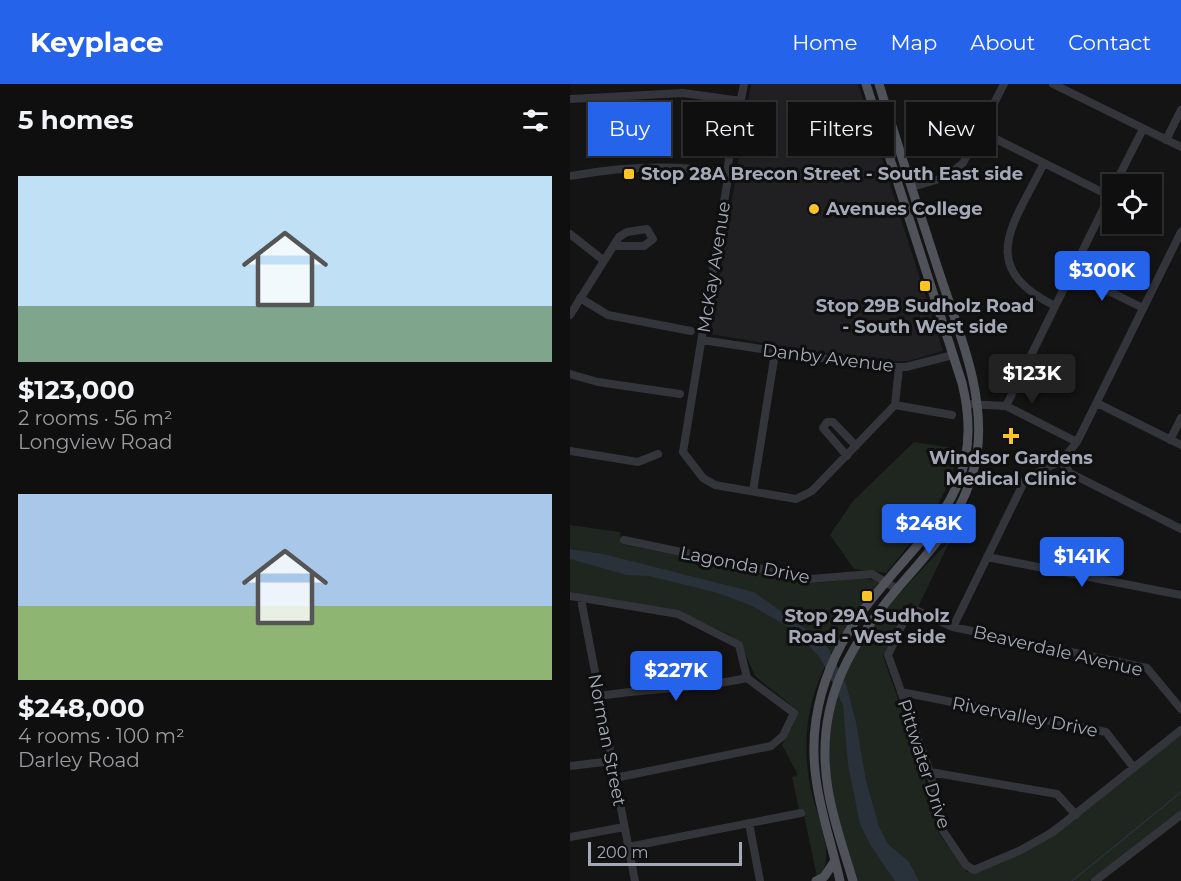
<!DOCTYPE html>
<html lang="en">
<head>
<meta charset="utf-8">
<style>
  body { margin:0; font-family:Montserrat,sans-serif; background:#1d1d1e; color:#f1f3f6; height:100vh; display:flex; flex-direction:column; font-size:22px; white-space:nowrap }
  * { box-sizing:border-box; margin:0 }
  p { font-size:20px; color:#9b9c9f }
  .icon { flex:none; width:33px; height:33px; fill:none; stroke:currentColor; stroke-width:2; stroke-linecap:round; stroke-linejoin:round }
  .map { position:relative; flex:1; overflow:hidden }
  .sheet { display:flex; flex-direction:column; background:#0f0f10; width:570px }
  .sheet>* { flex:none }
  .banner { position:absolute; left:18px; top:18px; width:502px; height:54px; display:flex; gap:12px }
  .buttons { position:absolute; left:532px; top:90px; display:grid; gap:12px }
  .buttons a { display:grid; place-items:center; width:60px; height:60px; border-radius:0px; background:#0f0f10; box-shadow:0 2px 4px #0004,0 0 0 2px #2f2f30; font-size:30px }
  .scale { position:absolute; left:18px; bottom:15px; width:154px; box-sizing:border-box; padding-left:6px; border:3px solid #a5a9b7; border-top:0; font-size:16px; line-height:21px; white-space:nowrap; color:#a5a9b7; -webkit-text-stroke:4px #0f0f10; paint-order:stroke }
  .price { position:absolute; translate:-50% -51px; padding:0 14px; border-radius:6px; background:#2563eb; color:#fff; font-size:20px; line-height:39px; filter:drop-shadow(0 2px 3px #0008) }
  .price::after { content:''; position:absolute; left:50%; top:36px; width:18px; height:14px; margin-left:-9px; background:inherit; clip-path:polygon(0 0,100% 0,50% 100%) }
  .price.current { background:#222; color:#fff }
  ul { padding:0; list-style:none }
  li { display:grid; align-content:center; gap:12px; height:318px; padding:0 18px }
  li span { display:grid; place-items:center; height:186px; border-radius:0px; color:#555 }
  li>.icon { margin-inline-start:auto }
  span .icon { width:108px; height:108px; fill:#fffc; stroke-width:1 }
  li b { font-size:26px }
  h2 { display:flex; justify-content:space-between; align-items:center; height:72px; padding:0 18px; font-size:26px }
  .pill { padding:0 21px; border-radius:0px; background:#0f0f10; box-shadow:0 2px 4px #0004,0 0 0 2px #2f2f30; font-size:21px; line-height:54px }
  .pill.current { background:#2563eb; color:#fff }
  header { display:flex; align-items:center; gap:36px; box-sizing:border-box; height:84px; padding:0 30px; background:#2563eb; color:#fff }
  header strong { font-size:28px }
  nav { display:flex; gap:33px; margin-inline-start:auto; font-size:21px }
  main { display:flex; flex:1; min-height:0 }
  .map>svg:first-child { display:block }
</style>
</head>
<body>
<header>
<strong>Keyplace</strong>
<nav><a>Home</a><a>Map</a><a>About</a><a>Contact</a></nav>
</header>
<main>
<section class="sheet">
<h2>5 homes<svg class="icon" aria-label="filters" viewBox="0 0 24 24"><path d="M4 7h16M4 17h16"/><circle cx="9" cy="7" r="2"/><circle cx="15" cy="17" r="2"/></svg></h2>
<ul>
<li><span style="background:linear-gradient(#bfe0f5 70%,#7fa58c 0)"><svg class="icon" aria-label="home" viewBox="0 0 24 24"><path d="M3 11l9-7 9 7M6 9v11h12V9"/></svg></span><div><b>$123,000</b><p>2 rooms · 56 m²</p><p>Longview Road</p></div></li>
<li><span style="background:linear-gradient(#a9c7e8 60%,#8fb573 0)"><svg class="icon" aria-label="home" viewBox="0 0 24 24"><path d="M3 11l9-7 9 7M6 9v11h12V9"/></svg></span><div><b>$248,000</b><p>4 rooms · 100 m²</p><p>Darley Road</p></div></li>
</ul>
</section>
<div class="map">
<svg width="611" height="797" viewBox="0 0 611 797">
  <rect width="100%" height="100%" fill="#141415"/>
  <path fill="#202023" d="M 181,0 L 288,0 L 373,267 L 338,277 L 308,278 L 140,250 Z"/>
  <path fill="#1e261f" d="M 344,358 L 388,365 C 380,416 348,450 316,489 L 284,485 L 260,451 L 283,417 Z
    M 0,441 L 50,448 L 51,460 L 246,499 C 267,498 290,492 310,497 C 260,562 223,620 241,706 C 247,732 264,765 252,790 L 247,793 L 234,731 L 233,727 L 229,726 L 222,693 L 228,691 L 212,661 L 222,643 L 227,626 L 185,592 L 171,560 L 160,551 L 108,527 L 0,508 Z
    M 380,457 L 348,523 L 341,519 L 337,521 L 313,572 L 354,690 L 369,750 L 397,788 L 449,767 L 611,647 L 611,727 L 519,797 L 285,797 C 276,765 266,733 260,700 C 247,619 287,556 339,499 C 353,485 366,469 380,457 Z"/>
  <path fill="#29313a" d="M 0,465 L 33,470 L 184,508 L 247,553 L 258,564 L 276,600 L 286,638 L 296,697 L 309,742 L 317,759 L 339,778 L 349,797 L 325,797 L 301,762 L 290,740 L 278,680 L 273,621 L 251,575 L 224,546 L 182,522 L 148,509 L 79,492 L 57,491 L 0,475 Z"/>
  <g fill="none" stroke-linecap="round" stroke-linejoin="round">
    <path stroke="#29313a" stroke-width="1.5" d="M 502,797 L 611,708"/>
    <path stroke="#34353b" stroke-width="8" d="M 174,0 C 168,32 157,69 157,100 L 113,368 L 133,394 L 145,401 L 226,415 L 242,407 L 325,321 L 329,283
      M 483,0 L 611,63
      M 0,15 L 113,9 L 171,17
      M 410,47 L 540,112
      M 596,56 L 611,26
      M 474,79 C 444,140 405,182 485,222
      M 0,92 C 50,83 105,80 155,89
      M 545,100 L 573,45
      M 342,103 L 376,93 L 393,79 L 434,0
      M 0,150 L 33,176
      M 502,189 L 573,224
      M 10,214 L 38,231 L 121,247
      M 0,231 L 49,153 L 57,148 L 77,145 L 83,155 L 74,162 L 44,162
      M 132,256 L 311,283 L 336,283 L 383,271
      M 0,290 L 28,298 L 110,310
      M 527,319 L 611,361
      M 396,320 L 436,322 L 507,358
      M 325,321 L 382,331
      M 436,322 L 543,105
      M 600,356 L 611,334
      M 0,367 L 68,378 L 88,370
      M 277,372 L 253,344 L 257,338 L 263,338 L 286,362
      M 491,377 L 500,389 L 611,445
      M 183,407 L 205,269
      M 54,456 L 240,495 L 302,490 L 327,505
      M 417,473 L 611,511
      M 490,487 L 495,462
      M 0,512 L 108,530 L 169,561 L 177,594 L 224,629 L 213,652 L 201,662 L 45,694
      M 11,515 L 65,797
      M 383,543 L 456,394 L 491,377 L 507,358 L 611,148
      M 331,608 L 536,648 L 564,684
      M 29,612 C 78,604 128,605 177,594
      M 611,625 L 577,584 L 383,543 L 343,525 L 338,528 L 318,571 L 360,688 L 373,747 L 396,781 L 404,786 L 449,767 L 483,748 L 611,646
      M 0,682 L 42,677
      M 360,688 L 487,710 L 506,731
      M 179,739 L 190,797
      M 0,753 L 54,743
      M 58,763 L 231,729
      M 525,797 L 611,731"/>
    <path stroke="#50525a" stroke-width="9" d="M 246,797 L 254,793 L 264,778
      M 270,797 C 258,743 237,694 246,636 C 251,601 266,566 286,536 C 343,454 421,415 392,299 L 296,0
      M 283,797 C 274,766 263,737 258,705 C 243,616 283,554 340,490 C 372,454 399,419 407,370 C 416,307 387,244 368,185 C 348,124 328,62 309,0"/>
  </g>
  <g fill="#fac427" stroke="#0f0f10" stroke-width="2">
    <rect x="53" y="84" width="12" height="12" rx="3"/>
    <circle cx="244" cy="125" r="6"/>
    <rect x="349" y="196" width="12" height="12" rx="3"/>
    <path d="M438 343h6v6h6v6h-6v6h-6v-6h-6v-6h6z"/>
    <rect x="291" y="506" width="12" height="12" rx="3"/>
  </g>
  <g text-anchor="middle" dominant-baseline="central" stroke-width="6" stroke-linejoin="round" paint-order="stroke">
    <g font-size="18" font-weight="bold" fill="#a5a9b7" stroke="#0f0f10">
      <text x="71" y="90" text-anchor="start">Stop 28A Brecon Street - South East side</text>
      <text x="256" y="125" text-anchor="start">Avenues College</text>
      <text x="355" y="222">Stop 29B Sudholz Road<tspan x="355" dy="21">- South West side</tspan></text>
      <text x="441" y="374">Windsor Gardens<tspan x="441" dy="21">Medical Clinic</tspan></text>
      <text x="297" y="532">Stop 29A Sudholz<tspan x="297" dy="21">Road - West side</tspan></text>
    </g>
    <g font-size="18" fill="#a5a9b7" stroke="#0f0f10">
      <text transform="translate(144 183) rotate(-81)">McKay Avenue</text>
      <text transform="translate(258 274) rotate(7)">Danby Avenue</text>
      <text transform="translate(175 481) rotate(11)">Lagonda Drive</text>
      <text transform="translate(488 567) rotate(13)">Beaverdale Avenue</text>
      <text transform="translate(455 633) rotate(11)">Rivervalley Drive</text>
      <text transform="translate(37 656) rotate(79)">Norman Street</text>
      <text transform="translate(354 680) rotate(72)">Pittwater Drive</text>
    </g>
  </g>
</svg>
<div class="buttons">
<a><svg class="icon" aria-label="locate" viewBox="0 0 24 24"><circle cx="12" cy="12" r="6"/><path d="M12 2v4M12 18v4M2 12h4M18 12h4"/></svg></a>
</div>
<div class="scale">200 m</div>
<b class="price" style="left:532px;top:218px">$300K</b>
<b class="price current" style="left:462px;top:321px">$123K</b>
<b class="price" style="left:359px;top:471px">$248K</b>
<b class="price" style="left:512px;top:504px">$141K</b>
<b class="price" style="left:106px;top:618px">$227K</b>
<div class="banner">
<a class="pill current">Buy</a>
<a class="pill">Rent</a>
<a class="pill">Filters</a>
<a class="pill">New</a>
</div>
</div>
</main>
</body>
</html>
